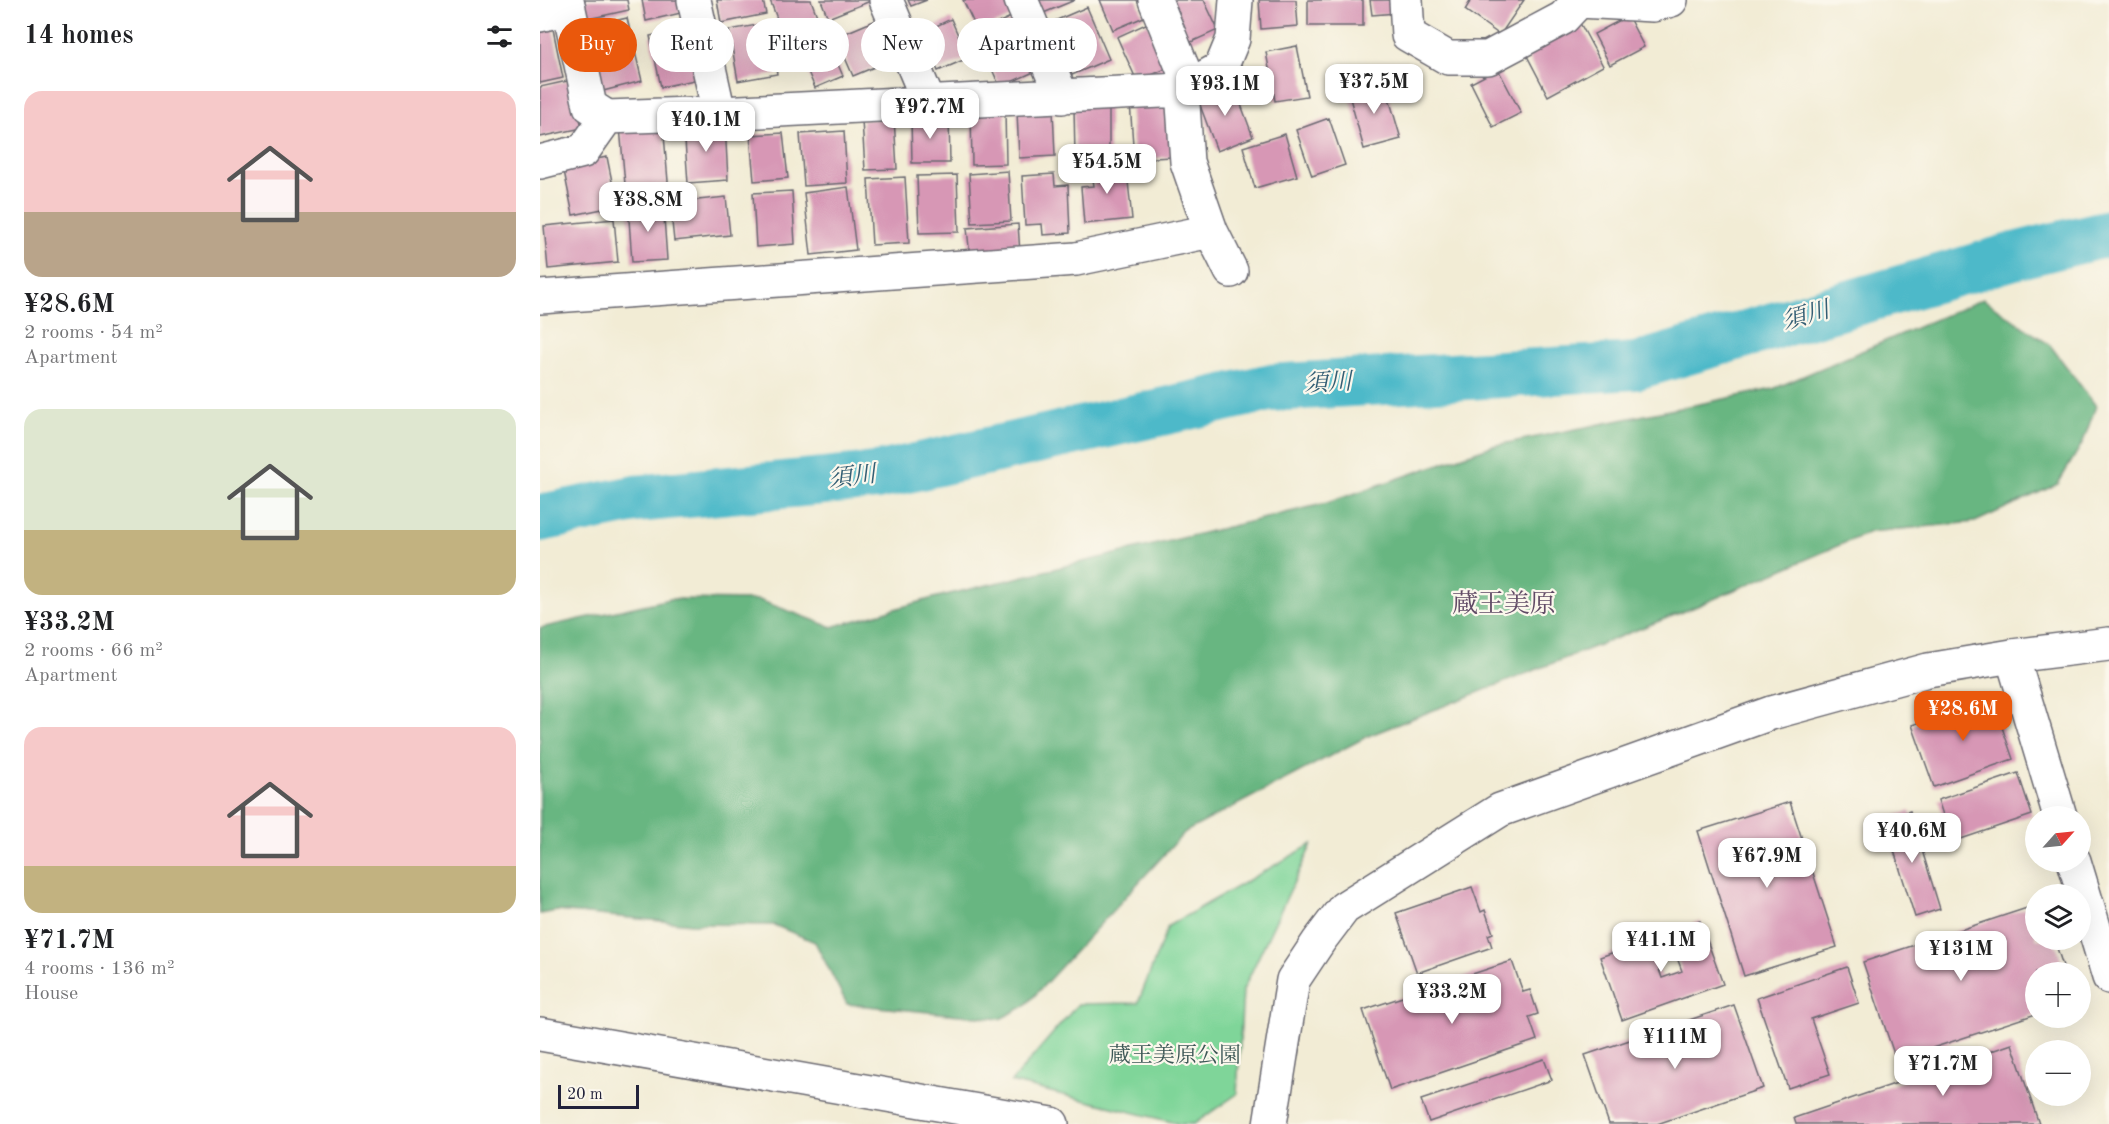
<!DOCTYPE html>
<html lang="en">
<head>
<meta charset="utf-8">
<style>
  body { margin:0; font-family:"Old Standard TT","Noto Serif JP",serif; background:#f2f2f2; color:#202124; height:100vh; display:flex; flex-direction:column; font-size:22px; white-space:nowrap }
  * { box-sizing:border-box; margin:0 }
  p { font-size:20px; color:#757577 }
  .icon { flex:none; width:33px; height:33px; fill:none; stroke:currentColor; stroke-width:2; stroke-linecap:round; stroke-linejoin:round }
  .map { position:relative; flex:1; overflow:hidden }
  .side { display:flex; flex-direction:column; background:#fff; width:540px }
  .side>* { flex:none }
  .guide { position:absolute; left:18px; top:18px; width:570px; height:54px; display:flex; gap:12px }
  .needle { width:39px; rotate:63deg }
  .buttons { position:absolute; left:1485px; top:806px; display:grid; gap:12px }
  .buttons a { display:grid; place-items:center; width:66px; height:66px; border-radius:50%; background:#fff; box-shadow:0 6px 24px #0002; font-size:30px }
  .scale { position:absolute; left:18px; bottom:15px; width:81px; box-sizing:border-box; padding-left:6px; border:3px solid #22223b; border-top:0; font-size:16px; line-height:21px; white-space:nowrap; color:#22223b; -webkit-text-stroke:4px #fbf7ec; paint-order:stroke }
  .price { position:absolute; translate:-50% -51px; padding:0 14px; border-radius:12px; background:#fff; color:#222; font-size:20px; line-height:39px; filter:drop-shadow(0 2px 3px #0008) }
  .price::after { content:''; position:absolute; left:50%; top:36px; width:18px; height:14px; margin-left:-9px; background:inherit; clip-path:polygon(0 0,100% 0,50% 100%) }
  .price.selected { background:#ea580c; color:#fff }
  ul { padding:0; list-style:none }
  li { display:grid; align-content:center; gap:12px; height:318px; padding:0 24px }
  li span { display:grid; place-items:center; height:186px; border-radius:18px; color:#555 }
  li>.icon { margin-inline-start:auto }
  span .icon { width:108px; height:108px; fill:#fffc; stroke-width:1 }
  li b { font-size:26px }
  h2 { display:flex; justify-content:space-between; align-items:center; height:72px; padding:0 24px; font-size:26px }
  .chip { padding:0 21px; border-radius:27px; background:#fff; box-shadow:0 6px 24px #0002; font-size:21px; line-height:54px }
  .chip.selected { background:#ea580c; color:#fff }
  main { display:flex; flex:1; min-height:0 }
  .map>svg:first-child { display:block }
</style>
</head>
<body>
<main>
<section class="side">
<h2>14 homes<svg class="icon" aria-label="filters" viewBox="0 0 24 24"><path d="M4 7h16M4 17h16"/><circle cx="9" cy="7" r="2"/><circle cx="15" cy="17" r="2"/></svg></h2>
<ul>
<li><span style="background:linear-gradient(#f6c9c9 65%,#b9a48a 0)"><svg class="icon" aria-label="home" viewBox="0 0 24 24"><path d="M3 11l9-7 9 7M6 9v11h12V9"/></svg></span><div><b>¥28.6M</b><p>2 rooms · 54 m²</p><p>Apartment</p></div></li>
<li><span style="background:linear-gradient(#dfe7d0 65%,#c2b280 0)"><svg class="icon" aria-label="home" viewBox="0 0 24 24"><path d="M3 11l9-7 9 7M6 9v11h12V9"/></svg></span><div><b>¥33.2M</b><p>2 rooms · 66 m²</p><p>Apartment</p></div></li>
<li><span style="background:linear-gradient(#f6c9c9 75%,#c2b280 0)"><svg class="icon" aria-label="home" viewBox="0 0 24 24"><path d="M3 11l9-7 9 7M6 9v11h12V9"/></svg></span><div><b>¥71.7M</b><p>4 rooms · 136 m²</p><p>House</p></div></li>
</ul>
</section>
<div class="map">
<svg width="1569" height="1124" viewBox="0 0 1569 1124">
  <rect width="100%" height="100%" fill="#fbf7ec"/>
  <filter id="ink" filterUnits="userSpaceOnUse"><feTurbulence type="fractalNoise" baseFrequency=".0167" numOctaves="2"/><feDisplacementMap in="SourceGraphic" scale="12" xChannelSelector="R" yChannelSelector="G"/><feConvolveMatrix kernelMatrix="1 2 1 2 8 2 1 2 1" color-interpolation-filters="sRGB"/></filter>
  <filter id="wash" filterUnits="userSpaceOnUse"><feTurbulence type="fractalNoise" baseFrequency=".008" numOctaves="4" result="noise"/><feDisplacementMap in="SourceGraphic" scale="24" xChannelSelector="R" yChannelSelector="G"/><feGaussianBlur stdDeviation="1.35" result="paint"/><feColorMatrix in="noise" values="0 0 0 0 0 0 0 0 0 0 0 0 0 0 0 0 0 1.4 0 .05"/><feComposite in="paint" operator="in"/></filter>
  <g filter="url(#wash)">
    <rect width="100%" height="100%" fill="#f2ecd5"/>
    <path fill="#7fd599" stroke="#507c6a" stroke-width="1.5" d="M 772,844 L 703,990 L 697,1094 L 654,1124 L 640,1124 L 471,1082 L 538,1004 L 598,1003 L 628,926 Z"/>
    <path fill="#67b681" stroke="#446c5e" stroke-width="1.5" d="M 1443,299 L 1510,345 L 1556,406 L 1543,442 L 1518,484 L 1435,522 L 1330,532 L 1155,607 L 828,736 L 645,832 L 485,1006 L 460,1019 L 307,1004 L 275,942 L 234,925 L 152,924 L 17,911 L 0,914 L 0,628 L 130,599 L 219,600 L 292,627 L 393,598 L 787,503 L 952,446 L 1233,389 Z"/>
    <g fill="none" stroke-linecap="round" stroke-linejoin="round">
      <path stroke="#4db9c9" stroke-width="48" d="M 0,518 L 95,499 L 336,476 L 728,388 L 1096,366 L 1474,256 L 1569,233"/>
    </g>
    <g id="blocks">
      <path fill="#d797b5" d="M 44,0 L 87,0 L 89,10 L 48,19 Z
        M 102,0 L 138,0 L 141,13 L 106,21 Z
        M 177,0 L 223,0 L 226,14 L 181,23 Z
        M 230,0 L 271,0 L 283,32 L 247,45 Z
        M 281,0 L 333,0 L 288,18 Z
        M 368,0 L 387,0 L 371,6 Z
        M 423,0 L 466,0 L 473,16 L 438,32 Z
        M 495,0 L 535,0 L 501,14 Z
        M 560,0 L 597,0 L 604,17 L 573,30 Z
        M 632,0 L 664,0 L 678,30 L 649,43 Z
        M 719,0 L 756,0 L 758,26 L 721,29 Z
        M 768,0 L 823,0 L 823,26 L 768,26 Z
        M 830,0 L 855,0 L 856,13 L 832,15 Z
        M 931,0 L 984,0 L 960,35 L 925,10 Z
        M 547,7 L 569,59 L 532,75 L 510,23 Z
        M 1088,16 L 1104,47 L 1070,65 L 1054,34 Z
        M 87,18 L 102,81 L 63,91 L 48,27 Z
        M 341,18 L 358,57 L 313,76 L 296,37 Z
        M 411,19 L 428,58 L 398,71 L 381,33 Z
        M 475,20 L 481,37 L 446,52 L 439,36 Z
        M 228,23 L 237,74 L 198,81 L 189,30 Z
        M 608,23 L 628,68 L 597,81 L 577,37 Z
        M 1040,23 L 1063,66 L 1008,96 L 985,52 Z
        M 148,27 L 159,79 L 121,87 L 110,36 Z
        M 13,29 L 23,78 L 0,83 L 0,32 Z
        M 287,39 L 303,76 L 275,88 L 259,51 Z
        M 483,40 L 496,71 L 460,87 L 446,56 Z
        M 757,46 L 767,96 L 735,101 L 726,52 Z
        M 958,69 L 981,113 L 953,127 L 931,83 Z
        M 32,80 L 42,128 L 0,137 L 0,87 Z
        M 844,81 L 861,139 L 824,149 L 808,91 Z
        M 693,83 L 713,137 L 677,151 L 657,97 Z
        M 629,100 L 632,157 L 594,159 L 590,102 Z
        M 534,106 L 569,106 L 569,157 L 535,157 Z
        M 465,110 L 466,164 L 432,165 L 431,111 Z
        M 513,110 L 515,156 L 479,158 L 477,111 Z
        M 354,118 L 357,169 L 325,170 L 322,120 Z
        M 371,118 L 409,118 L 410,163 L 372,163 Z
        M 789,118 L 805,165 L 772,176 L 756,130 Z
        M 123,123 L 129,193 L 86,196 L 80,127 Z
        M 185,124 L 188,180 L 148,183 L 144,127 Z
        M 304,131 L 307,183 L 264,186 L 260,134 Z
        M 243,133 L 248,178 L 214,181 L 210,135 Z
        M 745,134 L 757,176 L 715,188 L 703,147 Z
        M 67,157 L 77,206 L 33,215 L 23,166 Z
        M 586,163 L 592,219 L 544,224 L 541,187 L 554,186 L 551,166 Z
        M 468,171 L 471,221 L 432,223 L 429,174 Z
        M 514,174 L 515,186 L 528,185 L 530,233 L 503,235 L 502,224 L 485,225 L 482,176 Z
        M 417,175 L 419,232 L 379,233 L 377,176 Z
        M 365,177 L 369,243 L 332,245 L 328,179 Z
        M 308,187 L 316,250 L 271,255 L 264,193 Z
        M 252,191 L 255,244 L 216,247 L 213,193 Z
        M 186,197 L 190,235 L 134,241 L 130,203 Z
        M 123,203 L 127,260 L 92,262 L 88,205 Z
        M 74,219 L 78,262 L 8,269 L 4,226 Z
        M 478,224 L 480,253 L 430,257 L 427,228 Z
        M 1452,698 L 1473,759 L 1394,787 L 1372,725 Z
        M 1478,773 L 1492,815 L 1412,842 L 1398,800 Z
        M 1250,802 L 1297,947 L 1204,976 L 1158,831 Z
        M 1370,811 L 1400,909 L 1375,917 L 1344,819 Z
        M 932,887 L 941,912 L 945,910 L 953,933 L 948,935 L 952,947 L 877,973 L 856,913 Z
        M 1496,905 L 1496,939 L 1514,939 L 1525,972 L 1496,972 L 1496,1014 L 1356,1060 L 1323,962 Z
        M 1160,921 L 1183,984 L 1082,1020 L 1060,957 L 1109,940 L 1122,978 L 1142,971 L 1128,933 Z
        M 972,961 L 983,992 L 990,990 L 998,1014 L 989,1017 L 997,1040 L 850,1090 L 823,1010 Z
        M 1307,967 L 1319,1003 L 1271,1019 L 1290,1074 L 1248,1088 L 1217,998 Z
        M 1194,1005 L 1223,1088 L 1117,1124 L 1069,1124 L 1045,1055 Z
        M 1472,1044 L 1499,1124 L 1256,1124 L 1254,1118 Z
        M 1004,1059 L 1012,1080 L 889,1122 L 881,1100 Z"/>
    </g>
  </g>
  <g filter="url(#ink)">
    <use href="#blocks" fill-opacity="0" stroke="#6b6971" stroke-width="1.5"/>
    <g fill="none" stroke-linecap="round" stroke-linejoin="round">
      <defs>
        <path id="minor" d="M 27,0 L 50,106 L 67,117 L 179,113 L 642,90 L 681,68 L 693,39 L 696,0
          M 154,0 L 179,113
          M 346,0 L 389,103
          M 481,0 L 522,97
          M 615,0 L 650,86
          M 866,0 L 868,35 L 908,58 L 948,58 L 1023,18 L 1039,1 L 1113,5 L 1131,0
          M 0,15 L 29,8
          M 642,90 L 647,162 L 671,231 L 691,271
          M 0,162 L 43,151 L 67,117
          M 0,297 L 536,259 L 671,231
          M 1472,656 L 1520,816
          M 1534,861 L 1569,977
          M 0,1034 L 512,1124
          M 730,1124 L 753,980 L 779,941 L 804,908 L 960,810 L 1231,713 L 1388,670 L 1472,656 L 1569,644"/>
      </defs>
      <use href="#minor" stroke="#6b6971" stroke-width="36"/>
      <use href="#minor" stroke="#fff" stroke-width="33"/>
    </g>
  </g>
  <g text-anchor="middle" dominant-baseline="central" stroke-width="4.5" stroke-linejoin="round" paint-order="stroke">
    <g font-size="22" fill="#3e5857" stroke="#fbf7ec">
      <text x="635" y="1056">蔵王美原公園</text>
    </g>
    <g font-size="24" font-style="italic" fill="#335e74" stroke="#fbf7ec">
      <text transform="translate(1266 317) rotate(-16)">須川</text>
      <text transform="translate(788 384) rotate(-3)">須川</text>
      <text transform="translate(312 478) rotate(-7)">須川</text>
    </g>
    <g font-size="26" fill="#614b66" stroke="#fbf7ec">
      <text x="964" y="605">蔵王美原</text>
    </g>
  </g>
</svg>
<div class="buttons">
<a><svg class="needle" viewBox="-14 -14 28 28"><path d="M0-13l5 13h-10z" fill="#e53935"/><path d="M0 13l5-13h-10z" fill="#757577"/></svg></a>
<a><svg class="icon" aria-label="layers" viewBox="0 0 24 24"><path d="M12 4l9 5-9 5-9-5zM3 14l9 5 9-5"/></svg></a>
<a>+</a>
<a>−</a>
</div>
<div class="scale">20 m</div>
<b class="price" style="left:834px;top:115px">¥37.5M</b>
<b class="price" style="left:685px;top:117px">¥93.1M</b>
<b class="price" style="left:390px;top:140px">¥97.7M</b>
<b class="price" style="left:166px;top:153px">¥40.1M</b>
<b class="price" style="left:567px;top:195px">¥54.5M</b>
<b class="price" style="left:108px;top:233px">¥38.8M</b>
<b class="price selected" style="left:1423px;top:742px">¥28.6M</b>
<b class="price" style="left:1372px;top:864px">¥40.6M</b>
<b class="price" style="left:1227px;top:889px">¥67.9M</b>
<b class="price" style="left:1121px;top:973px">¥41.1M</b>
<b class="price" style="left:1421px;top:982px">¥131M</b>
<b class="price" style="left:912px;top:1025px">¥33.2M</b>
<b class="price" style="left:1135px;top:1070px">¥111M</b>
<b class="price" style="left:1403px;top:1097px">¥71.7M</b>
<div class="guide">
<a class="chip selected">Buy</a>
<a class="chip">Rent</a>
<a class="chip">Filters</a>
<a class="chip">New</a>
<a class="chip">Apartment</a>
</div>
</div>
</main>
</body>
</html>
